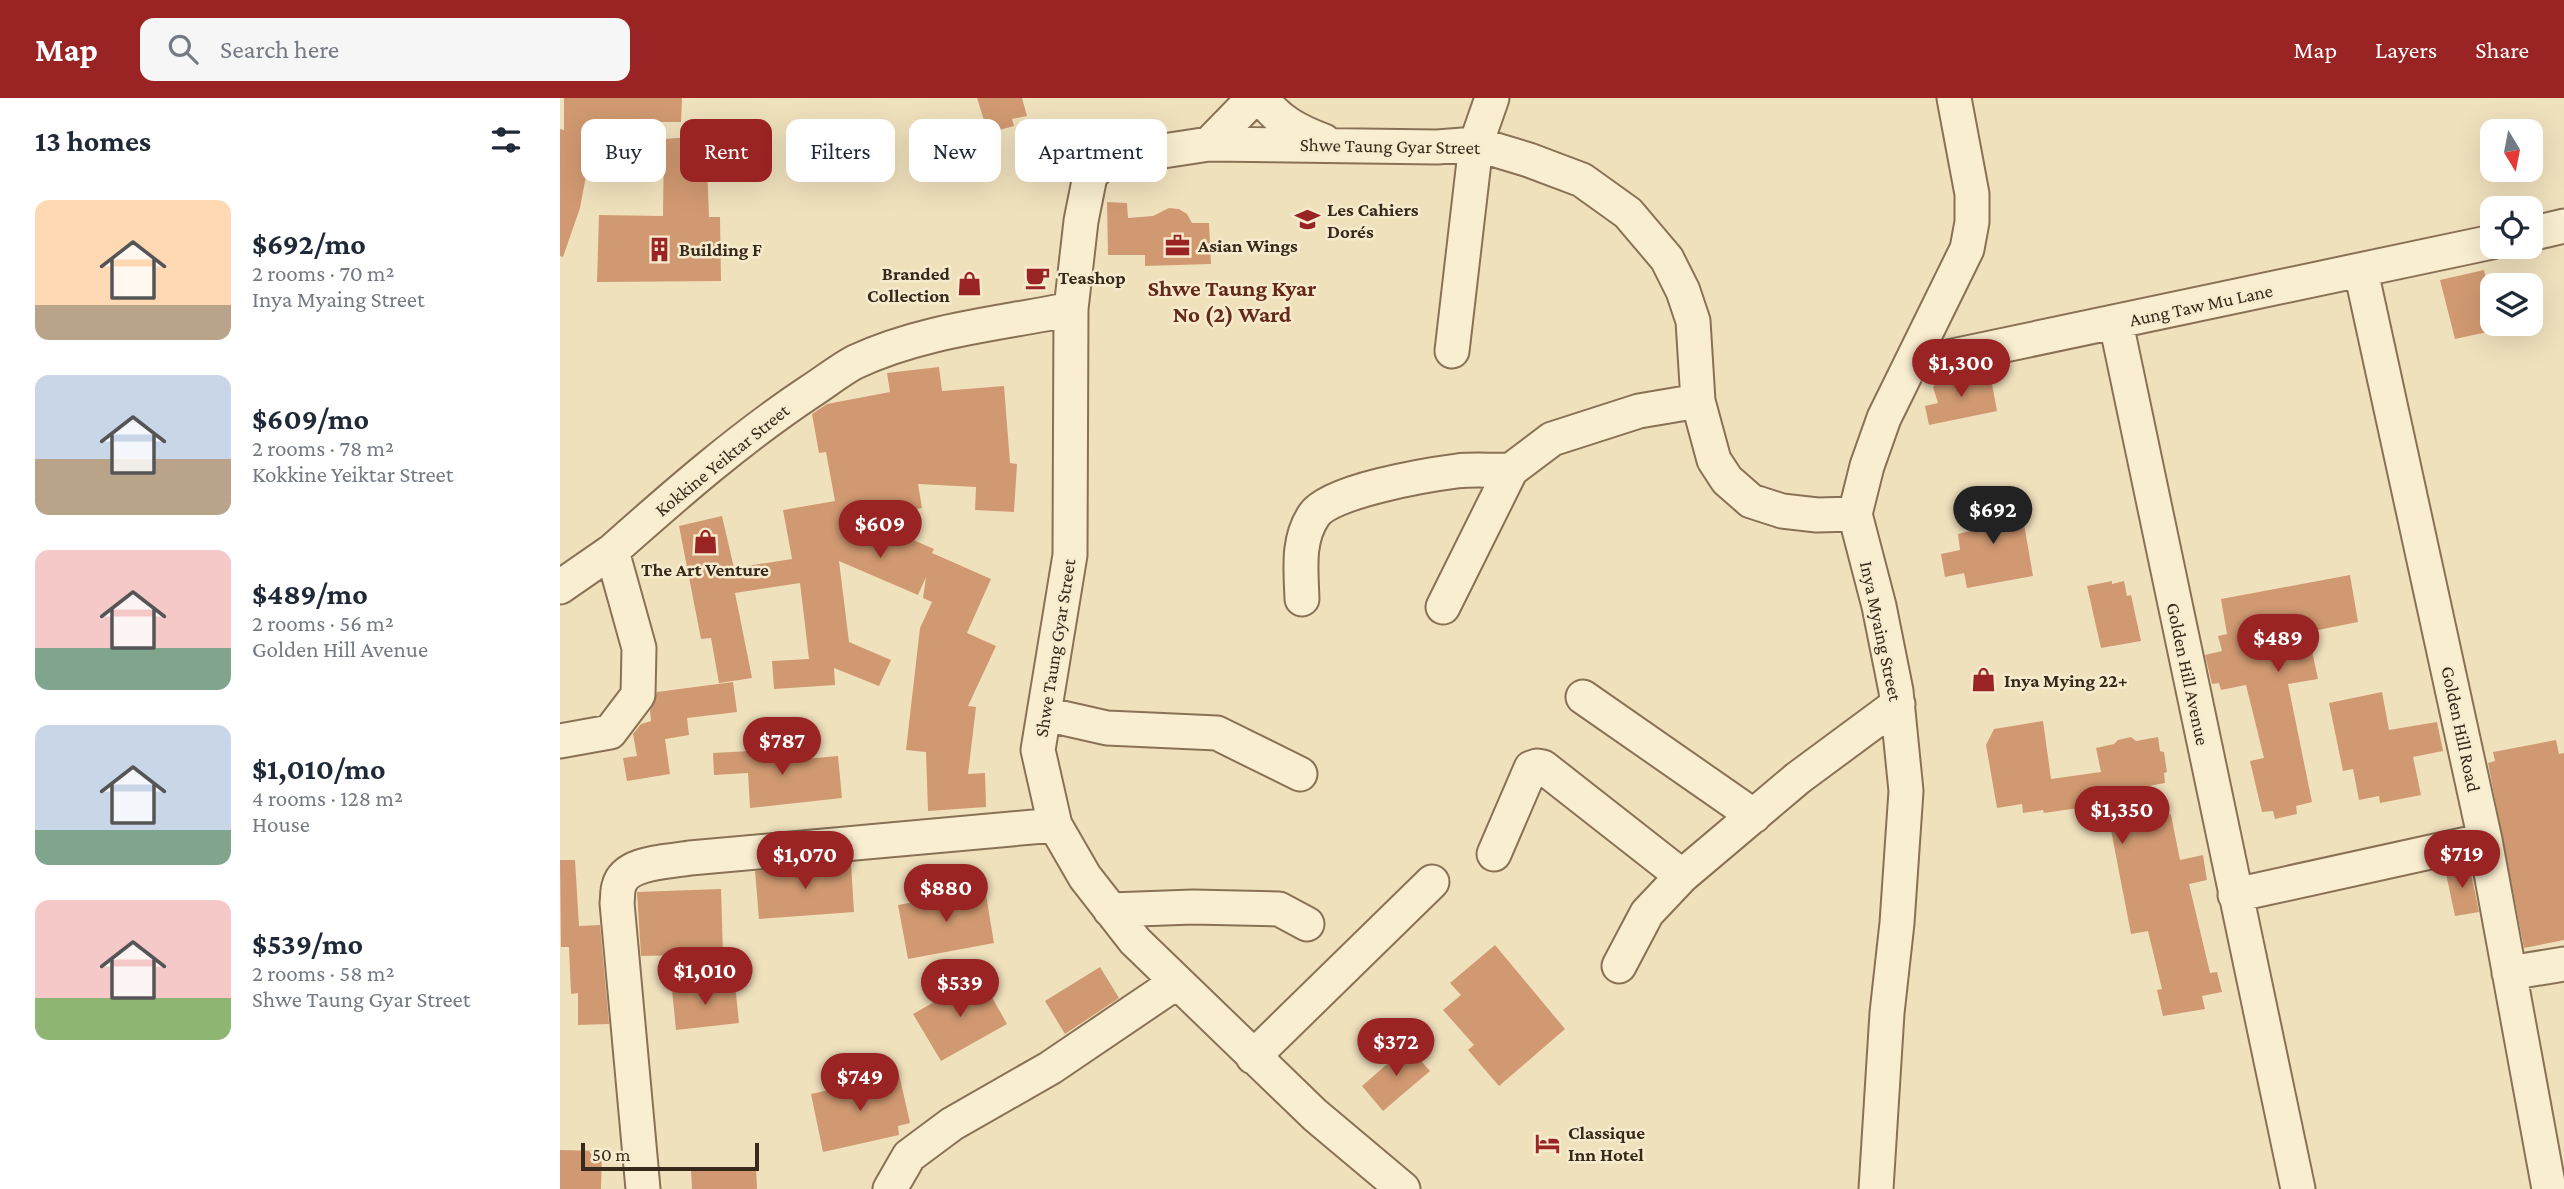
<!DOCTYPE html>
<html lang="en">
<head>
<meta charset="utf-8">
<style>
  body { margin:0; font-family:"Crimson Pro",serif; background:#f6f6f7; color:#1f2937; height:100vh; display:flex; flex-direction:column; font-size:26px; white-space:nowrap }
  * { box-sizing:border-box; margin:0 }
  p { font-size:23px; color:#747a83 }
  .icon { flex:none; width:38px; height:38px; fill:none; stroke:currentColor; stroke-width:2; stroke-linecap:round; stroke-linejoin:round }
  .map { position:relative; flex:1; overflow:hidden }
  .details { display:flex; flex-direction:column; background:#fff; width:560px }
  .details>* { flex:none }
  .guide { position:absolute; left:21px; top:21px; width:665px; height:63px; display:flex; gap:14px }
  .needle { width:46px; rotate:170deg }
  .buttons { position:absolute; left:1920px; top:21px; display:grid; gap:14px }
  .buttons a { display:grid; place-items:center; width:63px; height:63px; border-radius:14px; background:#fff; box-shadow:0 7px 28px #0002; font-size:35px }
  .scale { position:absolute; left:21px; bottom:18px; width:178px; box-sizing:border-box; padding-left:7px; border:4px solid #37291b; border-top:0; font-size:19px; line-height:24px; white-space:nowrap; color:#37291b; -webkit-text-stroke:5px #f7ebcd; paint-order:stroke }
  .price { position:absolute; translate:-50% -60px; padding:0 16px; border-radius:24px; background:#9a2323; color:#fff; font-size:23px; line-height:46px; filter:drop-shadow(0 2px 4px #0008) }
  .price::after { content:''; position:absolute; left:50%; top:42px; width:21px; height:16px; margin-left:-10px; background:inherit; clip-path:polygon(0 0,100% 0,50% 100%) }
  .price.on { background:#222; color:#fff }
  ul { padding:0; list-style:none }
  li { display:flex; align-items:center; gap:21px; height:175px; padding:0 35px }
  li span { display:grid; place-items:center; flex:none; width:196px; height:140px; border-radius:14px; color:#555 }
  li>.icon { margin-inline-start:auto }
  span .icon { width:84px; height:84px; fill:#fffc; stroke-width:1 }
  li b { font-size:30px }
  h2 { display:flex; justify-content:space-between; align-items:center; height:84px; padding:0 35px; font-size:30px }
  .chip { padding:0 24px; border-radius:14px; background:#fff; box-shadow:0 7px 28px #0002; font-size:24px; line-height:63px }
  .chip.on { background:#9a2323; color:#fff }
  header { display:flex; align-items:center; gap:42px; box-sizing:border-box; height:98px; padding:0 35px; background:#9a2323; color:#fff }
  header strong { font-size:33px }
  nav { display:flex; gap:38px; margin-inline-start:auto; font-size:24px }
  .search { width:490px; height:63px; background:#f6f6f7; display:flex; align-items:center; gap:18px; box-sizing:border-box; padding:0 24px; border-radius:14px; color:#747a83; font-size:26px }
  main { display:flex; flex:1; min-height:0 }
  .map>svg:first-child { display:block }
</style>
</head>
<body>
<header>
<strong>Map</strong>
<div class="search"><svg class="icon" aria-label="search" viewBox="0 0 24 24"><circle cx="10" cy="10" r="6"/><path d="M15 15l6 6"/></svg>Search here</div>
<nav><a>Map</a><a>Layers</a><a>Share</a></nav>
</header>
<main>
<section class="details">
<h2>13 homes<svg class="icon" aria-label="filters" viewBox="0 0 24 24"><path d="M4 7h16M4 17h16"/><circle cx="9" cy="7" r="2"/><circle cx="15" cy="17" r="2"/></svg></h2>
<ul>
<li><span style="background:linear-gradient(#ffd9b3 75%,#b9a48a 0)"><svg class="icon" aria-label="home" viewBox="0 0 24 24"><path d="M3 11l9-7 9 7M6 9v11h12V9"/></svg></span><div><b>$692/mo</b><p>2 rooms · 70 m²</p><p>Inya Myaing Street</p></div></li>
<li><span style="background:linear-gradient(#c9d6e8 60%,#b9a48a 0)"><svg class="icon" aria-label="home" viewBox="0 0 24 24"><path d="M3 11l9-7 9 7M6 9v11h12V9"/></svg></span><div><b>$609/mo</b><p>2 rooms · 78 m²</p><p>Kokkine Yeiktar Street</p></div></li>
<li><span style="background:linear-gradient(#f6c9c9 70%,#7fa58c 0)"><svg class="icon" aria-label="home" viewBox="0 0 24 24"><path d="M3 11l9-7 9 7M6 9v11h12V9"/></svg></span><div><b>$489/mo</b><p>2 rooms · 56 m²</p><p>Golden Hill Avenue</p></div></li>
<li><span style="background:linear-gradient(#c9d6e8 75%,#7fa58c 0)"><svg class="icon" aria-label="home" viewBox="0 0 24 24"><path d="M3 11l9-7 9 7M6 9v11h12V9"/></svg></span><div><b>$1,010/mo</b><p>4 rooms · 128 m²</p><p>House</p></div></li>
<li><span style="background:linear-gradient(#f6c9c9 70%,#8fb573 0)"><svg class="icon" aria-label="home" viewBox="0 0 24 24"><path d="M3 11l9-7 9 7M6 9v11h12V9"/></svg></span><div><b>$539/mo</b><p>2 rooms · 58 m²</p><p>Shwe Taung Gyar Street</p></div></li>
</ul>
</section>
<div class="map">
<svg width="2004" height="1091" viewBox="0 0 2004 1091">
  <rect width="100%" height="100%" fill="#f0e1bd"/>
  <path fill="#d09971" d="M 4,0 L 122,0 L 121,24 L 36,24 L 20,110 L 3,159 L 0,158 L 0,31 L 4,32 Z
    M 417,0 L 462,0 L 467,18 L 452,21 L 454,28 L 428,35 Z
    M 146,38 L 149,119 L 160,119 L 161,183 L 37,184 L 39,117 L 103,118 L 104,41 Z
    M 547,104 L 567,105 L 568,120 L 593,118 L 609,110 L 619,111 L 627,116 L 632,125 L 649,125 L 651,166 L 585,168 L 585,157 L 548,157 Z
    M 1924,172 L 1932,209 L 1932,233 L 1895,241 L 1880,182 Z
    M 379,269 L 382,293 L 444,288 L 450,365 L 457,366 L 454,414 L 415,412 L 416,389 L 358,386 L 362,410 L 303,420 L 374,451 L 372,455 L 431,481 L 407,535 L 436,548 L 408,608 L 416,609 L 408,676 L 425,675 L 426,709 L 368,713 L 366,654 L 346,652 L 360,530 L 372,504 L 363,500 L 366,479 L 358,497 L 279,463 L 289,544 L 331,562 L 319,588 L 274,570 L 275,587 L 214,591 L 212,563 L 249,561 L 240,485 L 175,495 L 192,580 L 159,585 L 151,540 L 141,541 L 119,428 L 162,418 L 174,470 L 232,461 L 223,412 L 275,403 L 266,354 L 259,355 L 252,316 L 267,306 L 330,294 L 327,275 Z
    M 1416,273 L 1419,285 L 1432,286 L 1437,313 L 1369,327 L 1365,308 L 1378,305 L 1373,289 L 1382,280 Z
    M 1458,391 L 1473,478 L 1407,490 L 1404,475 L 1385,479 L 1381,456 L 1400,452 L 1398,436 L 1410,433 L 1409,423 L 1434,419 L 1432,396 Z
    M 1790,477 L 1798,524 L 1748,534 L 1758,581 L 1728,586 L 1752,704 L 1736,708 L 1737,716 L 1715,721 L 1713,713 L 1702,714 L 1690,663 L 1704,660 L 1686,587 L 1661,592 L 1659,585 L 1652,586 L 1645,557 L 1662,553 L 1658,538 L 1667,536 L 1661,501 Z
    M 1552,483 L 1552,486 L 1564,483 L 1567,498 L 1571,497 L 1581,543 L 1541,550 L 1527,488 Z
    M 173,584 L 177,614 L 127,620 L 129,637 L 105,641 L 110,676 L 67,683 L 63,660 L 77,658 L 73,636 L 81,626 L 91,623 L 90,613 L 97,594 Z
    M 1822,594 L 1829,632 L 1877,624 L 1883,653 L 1853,659 L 1861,697 L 1820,705 L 1819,698 L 1799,702 L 1793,671 L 1783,673 L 1769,605 Z
    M 1483,623 L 1491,681 L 1541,674 L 1536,650 L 1554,646 L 1558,642 L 1571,639 L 1576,643 L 1598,639 L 1600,653 L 1604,654 L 1607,674 L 1604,675 L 1605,685 L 1573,691 L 1611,717 L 1620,762 L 1643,757 L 1647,782 L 1629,786 L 1650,875 L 1657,874 L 1662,894 L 1642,898 L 1645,911 L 1603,918 L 1597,892 L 1602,891 L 1588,833 L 1571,836 L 1546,706 L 1484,715 L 1483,712 L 1463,715 L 1462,706 L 1437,710 L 1426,647 L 1434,631 Z
    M 1996,642 L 1999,656 L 2004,655 L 2004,842 L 1964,850 L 1928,665 L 1935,663 L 1933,654 Z
    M 210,652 L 211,664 L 278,658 L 282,700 L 190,710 L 188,675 L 154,677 L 153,655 Z
    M 0,762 L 15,762 L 19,828 L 40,827 L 49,926 L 18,927 L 18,895 L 11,896 L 9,849 L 1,849 Z
    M 291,765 L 294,814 L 199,821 L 195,773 Z
    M 1909,765 L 1919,814 L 1895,818 L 1885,771 Z
    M 161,791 L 163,856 L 81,858 L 77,794 Z
    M 425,791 L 434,845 L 348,861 L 338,807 Z
    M 935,847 L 1005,931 L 939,988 L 908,952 L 914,947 L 883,912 L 901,897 L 890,885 Z
    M 540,869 L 559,900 L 505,936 L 485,903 Z
    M 420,878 L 447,926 L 381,963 L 353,916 Z
    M 175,886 L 179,925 L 116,932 L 112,892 Z
    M 848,948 L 870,973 L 823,1013 L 802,988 Z
    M 339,976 L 350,1025 L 338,1028 L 339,1037 L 263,1054 L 251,996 Z
    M 0,1052 L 42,1053 L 41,1091 L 0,1091 Z
    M 196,1069 L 197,1091 L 132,1091 L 131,1072 Z"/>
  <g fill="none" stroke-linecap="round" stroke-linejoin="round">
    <defs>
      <path id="minor" d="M 702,0 C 717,23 740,34 764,43
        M 649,46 L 686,8 L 688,0
        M 1970,136 L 2004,128
        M 1801,173 L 1925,742 L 1989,1091
        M 1556,225 L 1738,1091
        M 892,253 L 916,46 L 932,0
        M 1350,267 L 1932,144
        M 0,489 L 52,453
        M 742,501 C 741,472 737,442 754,417 C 770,393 866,377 897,373 C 915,371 933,373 951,372
        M 883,509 L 951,372 L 992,341 L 1079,313 L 1138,303
        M 1023,599 L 1194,718
        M 485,616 L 547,630 L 657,635 L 740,676
        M 0,643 L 50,634 L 78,597 L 79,550 L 52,453 C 115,397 180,340 251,293 C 265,284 280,272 295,264 C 363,232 439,226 511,211
        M 934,756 L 971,670 L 977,668 L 983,669 L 1122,778
        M 1675,797 L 1925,742
        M 550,812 L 633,809 L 719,811 L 747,826
        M 1059,868 L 1087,815 L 1122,778 L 1238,680 L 1338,606
        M 1949,875 L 2004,866
        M 693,959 L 872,784
        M 83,1091 L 57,805 C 58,800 57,793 59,788 C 65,763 109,764 130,760 L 495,727
        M 330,1091 L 349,1058 L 392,1026 L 490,970 L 617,884
        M 843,1091 L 755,1017 L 575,843 L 525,779 L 495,727 L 478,652 L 510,457 L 511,211 L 521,123 L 530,78 L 539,68 L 551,61 L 649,46 L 877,49 L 916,46 L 969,62 L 1022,82 L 1068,115 L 1107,161 L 1123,193 L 1133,223 L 1138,303 L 1154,362 L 1167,382 L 1191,403 L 1222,413 L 1257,417 L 1295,416
        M 1316,1091 L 1327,915 L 1337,825 L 1346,693 L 1336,593 L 1319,508 L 1295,416 L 1307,368 L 1324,320 L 1407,151 L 1412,124 L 1412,96 L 1394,0"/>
    </defs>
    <use href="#minor" stroke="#887155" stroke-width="37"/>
    <use href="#minor" stroke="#faeed0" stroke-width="33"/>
  </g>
  <defs>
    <symbol id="school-bare" viewBox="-9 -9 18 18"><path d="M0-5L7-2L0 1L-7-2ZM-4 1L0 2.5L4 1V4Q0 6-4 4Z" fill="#9a2323" stroke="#f7ebcd" stroke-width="2.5" paint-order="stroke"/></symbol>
    <symbol id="office-bare" viewBox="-9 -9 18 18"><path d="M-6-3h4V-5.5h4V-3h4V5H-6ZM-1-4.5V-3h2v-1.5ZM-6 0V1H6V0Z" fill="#9a2323" stroke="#f7ebcd" stroke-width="2.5" paint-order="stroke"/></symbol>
    <symbol id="building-bare" viewBox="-9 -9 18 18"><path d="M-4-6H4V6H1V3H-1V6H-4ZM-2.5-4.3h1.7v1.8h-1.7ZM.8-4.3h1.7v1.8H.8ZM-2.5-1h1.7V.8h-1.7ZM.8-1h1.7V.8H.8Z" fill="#9a2323" stroke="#f7ebcd" stroke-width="2.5" paint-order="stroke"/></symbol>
    <symbol id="cafe-bare" viewBox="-9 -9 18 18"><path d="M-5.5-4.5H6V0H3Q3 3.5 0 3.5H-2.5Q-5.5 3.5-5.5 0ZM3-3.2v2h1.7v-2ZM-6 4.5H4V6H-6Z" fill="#9a2323" stroke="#f7ebcd" stroke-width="2.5" paint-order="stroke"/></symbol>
    <symbol id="shop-bare" viewBox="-9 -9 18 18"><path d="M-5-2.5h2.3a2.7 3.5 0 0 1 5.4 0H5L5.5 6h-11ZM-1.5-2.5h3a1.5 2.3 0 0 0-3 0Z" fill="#9a2323" stroke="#f7ebcd" stroke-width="2.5" paint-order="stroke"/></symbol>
    <symbol id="hotel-bare" viewBox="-9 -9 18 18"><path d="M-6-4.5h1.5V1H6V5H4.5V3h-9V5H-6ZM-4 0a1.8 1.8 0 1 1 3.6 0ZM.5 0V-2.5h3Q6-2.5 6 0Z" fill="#9a2323" stroke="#f7ebcd" stroke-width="2.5" paint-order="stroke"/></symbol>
  </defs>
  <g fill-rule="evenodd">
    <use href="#school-bare" x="730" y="104" width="35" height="35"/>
    <use href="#office-bare" x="600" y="130" width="35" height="35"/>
    <use href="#building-bare" x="82" y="134" width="35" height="35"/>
    <use href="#cafe-bare" x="460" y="162" width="35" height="35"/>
    <use href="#shop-bare" x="392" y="168" width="35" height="35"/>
    <use href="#shop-bare" x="128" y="426" width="35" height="35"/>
    <use href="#shop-bare" x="1406" y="564" width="35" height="35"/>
    <use href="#hotel-bare" x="970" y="1028" width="35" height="35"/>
  </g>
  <g text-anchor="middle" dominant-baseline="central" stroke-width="5" stroke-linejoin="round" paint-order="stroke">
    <g font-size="19" fill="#37291b" stroke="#f7ebcd">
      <text transform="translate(830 48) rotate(1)">Shwe Taung Gyar Street</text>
      <text transform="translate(1641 207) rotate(-12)">Aung Taw Mu Lane</text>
      <text transform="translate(162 362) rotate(-39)">Kokkine Yeiktar Street</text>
      <text transform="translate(1321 533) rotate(78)">Inya Myaing Street</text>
      <text transform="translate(495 550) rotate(-81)">Shwe Taung Gyar Street</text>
      <text transform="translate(1628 576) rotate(78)">Golden Hill Avenue</text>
      <text transform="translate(1901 631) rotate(78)">Golden Hill Road</text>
    </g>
    <g font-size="19" font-weight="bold" fill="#37291b" stroke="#f7ebcd" text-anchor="start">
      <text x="767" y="111">Les Cahiers<tspan x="767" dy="22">Dorés</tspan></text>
      <text x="638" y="147">Asian Wings</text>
      <text x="119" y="151">Building F</text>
      <text x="390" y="175" text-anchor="end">Branded<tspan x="390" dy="22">Collection</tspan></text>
      <text x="498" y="179">Teashop</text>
      <text x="145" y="471" text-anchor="middle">The Art Venture</text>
      <text x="1444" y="582">Inya Mying 22+</text>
      <text x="1008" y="1034">Classique<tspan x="1008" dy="22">Inn Hotel</tspan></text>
    </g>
    <g font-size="23" font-weight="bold" fill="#652918" stroke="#f7ebcd">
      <text x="672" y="190">Shwe Taung Kyar<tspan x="672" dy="26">No (2) Ward</tspan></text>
    </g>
  </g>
</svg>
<div class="buttons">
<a><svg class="needle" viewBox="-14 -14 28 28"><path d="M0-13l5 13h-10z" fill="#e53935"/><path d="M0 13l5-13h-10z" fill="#747a83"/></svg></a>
<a><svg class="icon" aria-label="locate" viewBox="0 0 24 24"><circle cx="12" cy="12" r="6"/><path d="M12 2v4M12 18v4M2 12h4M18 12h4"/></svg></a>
<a><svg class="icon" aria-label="layers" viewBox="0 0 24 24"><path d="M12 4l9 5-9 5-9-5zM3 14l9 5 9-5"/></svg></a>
</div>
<div class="scale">50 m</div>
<b class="price" style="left:1401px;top:301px">$1,300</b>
<b class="price on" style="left:1433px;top:448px">$692</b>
<b class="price" style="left:320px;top:462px">$609</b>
<b class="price" style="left:1718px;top:576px">$489</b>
<b class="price" style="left:222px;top:679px">$787</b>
<b class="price" style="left:1562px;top:748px">$1,350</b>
<b class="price" style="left:1902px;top:792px">$719</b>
<b class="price" style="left:245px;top:793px">$1,070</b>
<b class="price" style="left:386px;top:826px">$880</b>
<b class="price" style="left:145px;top:909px">$1,010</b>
<b class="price" style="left:400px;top:921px">$539</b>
<b class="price" style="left:836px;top:980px">$372</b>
<b class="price" style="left:300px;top:1015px">$749</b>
<div class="guide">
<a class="chip">Buy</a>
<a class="chip on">Rent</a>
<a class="chip">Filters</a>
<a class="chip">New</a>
<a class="chip">Apartment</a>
</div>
</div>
</main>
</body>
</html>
